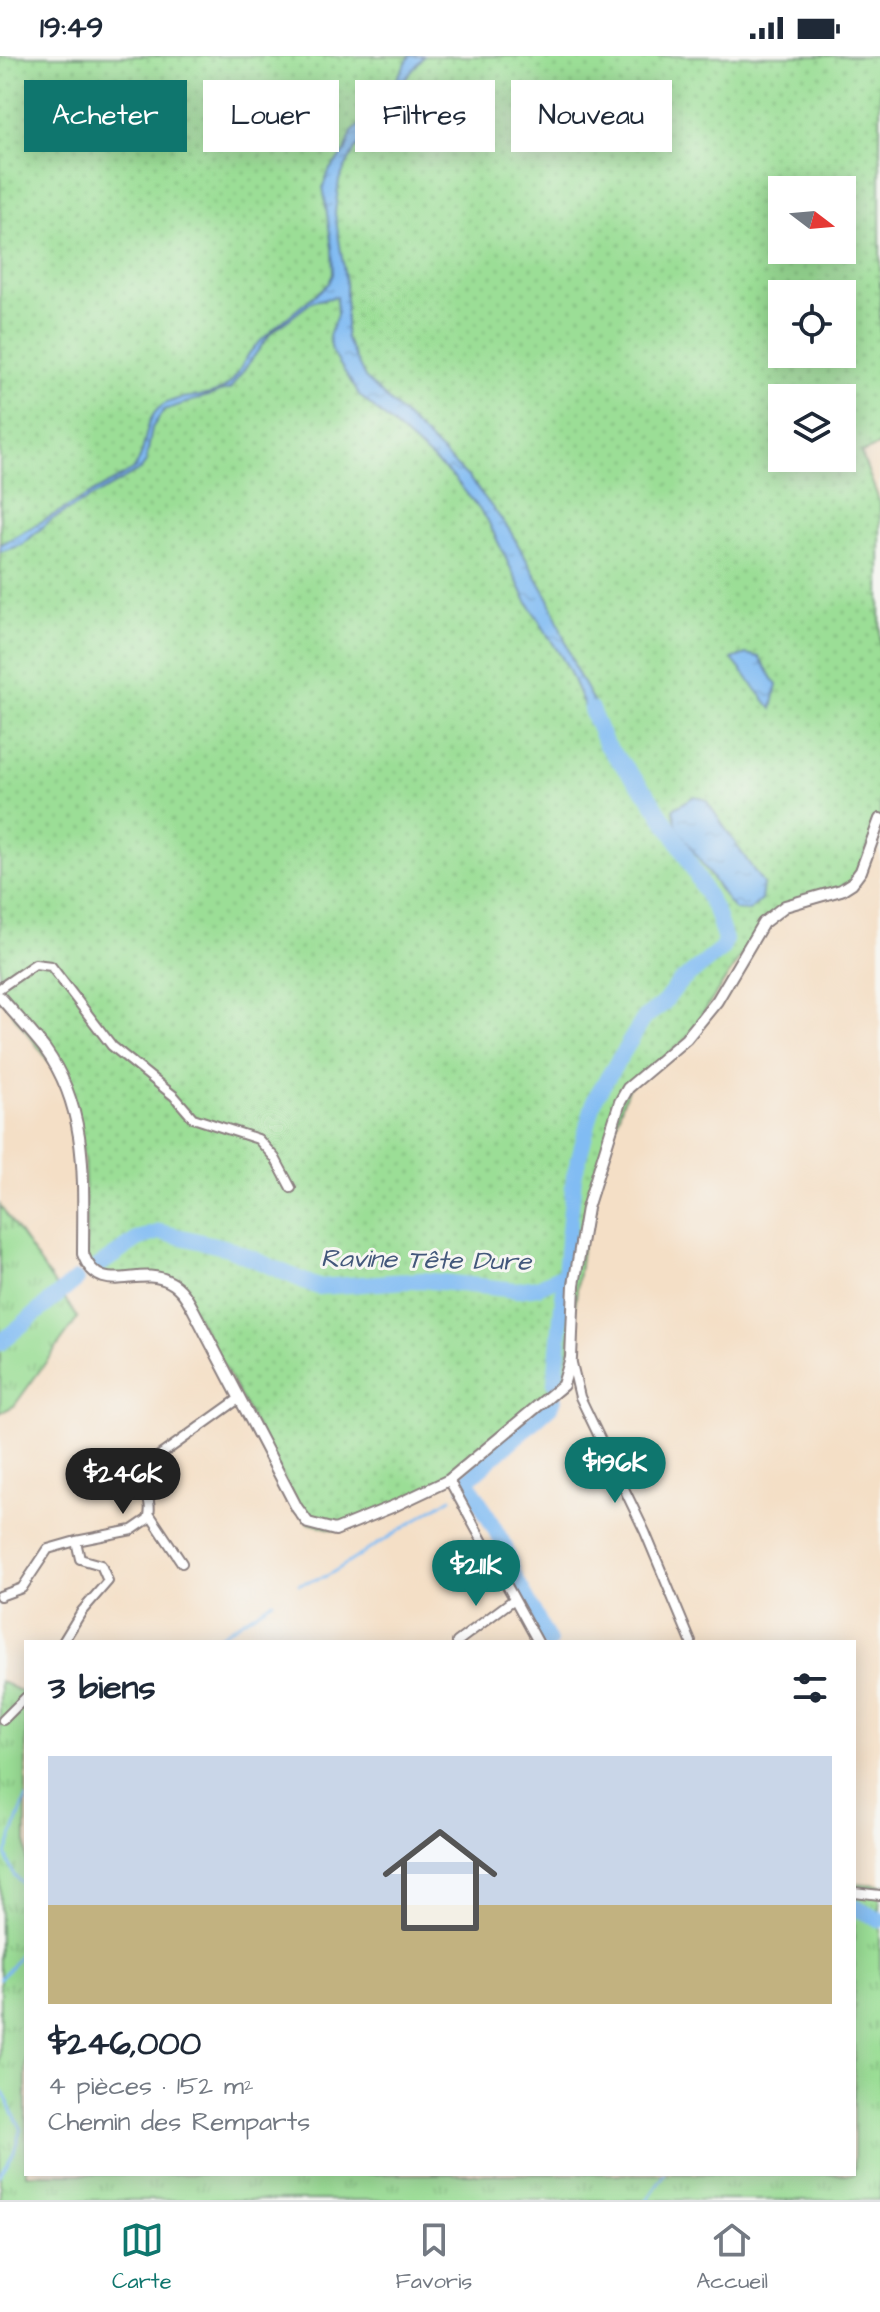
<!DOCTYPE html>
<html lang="fr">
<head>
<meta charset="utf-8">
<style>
  body { margin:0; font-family:"Architects Daughter",sans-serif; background:#f6f6f7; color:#1f2937; height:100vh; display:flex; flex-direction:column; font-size:30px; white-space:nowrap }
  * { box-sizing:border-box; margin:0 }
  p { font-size:26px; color:#747a83 }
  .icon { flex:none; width:44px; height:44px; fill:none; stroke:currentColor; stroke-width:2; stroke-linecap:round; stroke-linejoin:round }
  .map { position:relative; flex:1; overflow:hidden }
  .drawer { position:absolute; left:24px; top:1584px; width:832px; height:536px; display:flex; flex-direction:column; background:#fff; border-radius:0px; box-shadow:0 4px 20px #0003 }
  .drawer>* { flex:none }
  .top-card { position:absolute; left:24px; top:24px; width:832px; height:72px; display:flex; gap:16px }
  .needle { width:52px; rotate:106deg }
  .tools { position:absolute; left:768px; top:120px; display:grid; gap:16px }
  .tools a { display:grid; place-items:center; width:88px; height:88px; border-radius:0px; background:#fff; box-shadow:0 4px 20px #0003; font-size:40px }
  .price { position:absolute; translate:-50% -68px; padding:0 18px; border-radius:28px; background:#0f766e; color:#fff; font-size:26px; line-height:52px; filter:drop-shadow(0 2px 4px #0008) }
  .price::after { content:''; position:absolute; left:50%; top:48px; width:24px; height:18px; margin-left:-12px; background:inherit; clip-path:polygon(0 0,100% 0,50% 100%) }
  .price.active { background:#222; color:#fff }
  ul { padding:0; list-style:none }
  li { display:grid; align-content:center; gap:16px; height:424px; padding:0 24px }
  li span { display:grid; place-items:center; height:248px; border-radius:0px; color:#555 }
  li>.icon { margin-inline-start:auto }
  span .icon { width:144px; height:144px; fill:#fffc; stroke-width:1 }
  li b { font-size:34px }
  h2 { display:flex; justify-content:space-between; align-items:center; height:96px; padding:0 24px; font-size:34px }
  .pill { padding:0 28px; border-radius:0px; background:#fff; box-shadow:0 4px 20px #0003; font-size:28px; line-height:72px }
  .pill.active { background:#0f766e; color:#fff }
  .status { display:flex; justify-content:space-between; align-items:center; height:56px; padding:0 40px; background:#fff; direction:ltr }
  .status svg { height:22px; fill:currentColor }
  .dock { display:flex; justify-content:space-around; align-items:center; height:112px; border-top:2px solid #e0e1e3; background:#fff; font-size:22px; color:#747a83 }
  .dock a { display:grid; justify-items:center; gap:4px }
  .dock .active { color:#0f766e }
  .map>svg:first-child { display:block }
</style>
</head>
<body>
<div class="status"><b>19:49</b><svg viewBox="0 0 49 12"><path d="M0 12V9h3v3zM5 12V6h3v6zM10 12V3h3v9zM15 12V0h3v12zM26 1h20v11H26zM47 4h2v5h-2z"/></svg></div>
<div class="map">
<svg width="880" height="2144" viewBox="0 0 880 2144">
  <defs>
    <pattern id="grass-tufts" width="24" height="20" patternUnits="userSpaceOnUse" patternTransform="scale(2)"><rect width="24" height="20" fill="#9bde96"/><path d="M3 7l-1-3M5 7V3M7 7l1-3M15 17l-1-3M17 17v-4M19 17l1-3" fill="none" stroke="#85be82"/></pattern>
    <pattern id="park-dots" width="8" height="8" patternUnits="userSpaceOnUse" patternTransform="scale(2)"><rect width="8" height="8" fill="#9bde96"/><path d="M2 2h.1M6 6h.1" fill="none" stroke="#85be82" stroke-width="1.8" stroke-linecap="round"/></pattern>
    <pattern id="water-ripples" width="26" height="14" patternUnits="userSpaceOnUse" patternTransform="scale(2)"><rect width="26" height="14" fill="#81bcf3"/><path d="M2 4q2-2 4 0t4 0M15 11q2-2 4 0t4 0" fill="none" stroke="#6fa1d1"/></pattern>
  </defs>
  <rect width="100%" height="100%" fill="#f6f6f2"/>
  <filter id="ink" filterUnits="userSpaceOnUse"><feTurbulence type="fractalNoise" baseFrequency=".0125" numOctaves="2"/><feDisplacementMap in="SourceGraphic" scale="16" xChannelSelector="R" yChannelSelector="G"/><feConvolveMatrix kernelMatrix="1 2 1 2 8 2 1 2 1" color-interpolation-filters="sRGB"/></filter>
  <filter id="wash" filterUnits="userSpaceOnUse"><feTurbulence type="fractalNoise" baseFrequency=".006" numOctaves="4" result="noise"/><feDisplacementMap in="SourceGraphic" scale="32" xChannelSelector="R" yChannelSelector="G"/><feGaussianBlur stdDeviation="1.8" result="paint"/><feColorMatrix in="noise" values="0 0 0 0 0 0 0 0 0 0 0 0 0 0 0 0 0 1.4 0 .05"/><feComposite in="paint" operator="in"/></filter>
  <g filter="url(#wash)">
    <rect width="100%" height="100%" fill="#f4dfc6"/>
    <path fill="url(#grass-tufts)" stroke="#5e8068" stroke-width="2" d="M 0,1149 L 78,1262 L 14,1350 L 0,1357 Z
      M 0,1625 L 20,1635 L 26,1634 L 26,2118 L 854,2118 L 854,1827 L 880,1829 L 880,2144 L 0,2144 Z"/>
    <path fill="url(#park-dots)" stroke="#5e8068" stroke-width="2" fill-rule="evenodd" d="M 0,0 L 880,0 L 880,389 L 861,397 L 880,447 L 880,763 L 852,827 L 785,850 L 763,867 L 686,983 L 628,1032 L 587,1152 L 566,1323 L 449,1424 L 335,1474 L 308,1467 L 194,1255 L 169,1225 L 110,1223 L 87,1210 L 84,1104 L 64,1025 L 0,941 ZM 782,134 L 842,134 L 842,194 L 782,194 ZM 782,238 L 842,238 L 842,298 L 782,298 ZM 782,342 L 842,342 L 842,402 L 782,402 Z"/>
    <path fill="url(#water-ripples)" stroke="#526f97" stroke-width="2" d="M 410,0 L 424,0 L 404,25 L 382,68 L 355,93 L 339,124 L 335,157 L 346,228 L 346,282 L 365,322 L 469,422 L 509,473 L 549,543 L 577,616 L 597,653 L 598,674 L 593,670 L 567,610 L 525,542 L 487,463 L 455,423 L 360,340 L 332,296 L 329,280 L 337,259 L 336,241 L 313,245 L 271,277 L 230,333 L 164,354 L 152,372 L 146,406 L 140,414 L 51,464 L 22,489 L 0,496 L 0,489 L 133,414 C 148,396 142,369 158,353 C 177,335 207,346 227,330 C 238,322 242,306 251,295 C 274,269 303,250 329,227 L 333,218 L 332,192 L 323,130 L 330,113 L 345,96 L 352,76 L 381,50 Z
      M 746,598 L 759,601 L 777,629 L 772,653 L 732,603 Z
      M 695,740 L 706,744 L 763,828 L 761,844 L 749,855 L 735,854 L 729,847 L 677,771 L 673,753 Z"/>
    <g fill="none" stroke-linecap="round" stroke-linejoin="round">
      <path stroke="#81bcf3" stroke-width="3" d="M 459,1433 L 467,1424
        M 299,1528 L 327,1520 L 451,1442
        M 210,1586 L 273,1545
        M 26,1742 L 6,1798 L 14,1819 L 26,1831
        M 0,1922 C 27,1899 31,1876 21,1842 L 26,1833
        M 0,2030 L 21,2072 L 14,2096 L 0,2120
        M 647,2144 L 665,2118"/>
      <path stroke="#81bcf3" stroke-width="16" d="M 97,1211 L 138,1183 L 160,1176 L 228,1192 L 318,1231 L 422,1224 L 517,1234 L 538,1231 L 563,1219
        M 0,1287 L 76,1224
        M 555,1327 L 574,1120 L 595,1042 L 645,961 L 662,949 L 679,927 L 722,893 L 725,884 L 716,856 L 679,787 L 649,740 L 606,689 L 591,654
        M 549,1586 L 514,1519 L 505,1491 L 467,1424 L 551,1350 L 554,1343
        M 854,1851 L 880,1864"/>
    </g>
  </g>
  <g filter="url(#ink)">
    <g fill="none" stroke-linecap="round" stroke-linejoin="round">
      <defs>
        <path id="minor" d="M 0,932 L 35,908 L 51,910 L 112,990 L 174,1040 L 193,1062 L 258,1083 L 275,1102 L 291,1132
          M 571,1303 L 580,1341 L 645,1476 L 691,1586
          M 449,1424 L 538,1586
          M 150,1459 L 182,1507
          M 0,1540 L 22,1532 L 48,1493 L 76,1485
          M 63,1586 L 82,1555 L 108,1525 L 101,1509 L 80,1503 L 76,1485 L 132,1474 L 148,1463 C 155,1444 138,1429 145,1410 L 240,1342
          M 457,1586 L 513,1544
          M 3,1664 L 26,1641
          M 854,1836 L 880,1839"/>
        <path id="tertiary" d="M 0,941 C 15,958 31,975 45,993 C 89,1054 83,1126 83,1198 C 100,1244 138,1208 170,1226 C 182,1232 188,1244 194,1255 L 297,1452 L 308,1467 L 335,1474 L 394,1450 L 449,1424 L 563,1329 L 571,1302 L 574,1229 L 587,1152 L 620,1046 L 628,1032 L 686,983 L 717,945 L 763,867 L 785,850 L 841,834 L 852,827 L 861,815 L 880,763"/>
      </defs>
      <use href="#minor" stroke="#8b8080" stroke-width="12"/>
      <use href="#tertiary" stroke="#8b8080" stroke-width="14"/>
      <use href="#minor" stroke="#fff" stroke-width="8"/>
      <use href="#tertiary" stroke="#fff" stroke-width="10"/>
    </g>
  </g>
  <g text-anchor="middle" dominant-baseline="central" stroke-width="6" stroke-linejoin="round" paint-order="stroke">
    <g font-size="26" font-style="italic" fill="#43587b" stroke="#f6f6f2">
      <text transform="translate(426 1204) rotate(1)">Ravine Tête Dure</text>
    </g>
  </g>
</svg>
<div class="tools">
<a><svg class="needle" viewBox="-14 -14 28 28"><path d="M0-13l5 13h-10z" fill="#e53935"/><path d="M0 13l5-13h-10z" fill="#747a83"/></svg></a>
<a><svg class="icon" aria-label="locate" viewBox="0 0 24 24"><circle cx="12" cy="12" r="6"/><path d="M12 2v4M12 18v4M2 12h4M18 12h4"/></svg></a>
<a><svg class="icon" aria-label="layers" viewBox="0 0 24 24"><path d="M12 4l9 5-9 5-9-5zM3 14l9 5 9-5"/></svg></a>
</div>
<b class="price" style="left:615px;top:1449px">$196K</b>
<b class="price active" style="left:123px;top:1460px">$246K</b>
<b class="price" style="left:476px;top:1552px">$211K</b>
<div class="top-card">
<a class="pill active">Acheter</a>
<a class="pill">Louer</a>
<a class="pill">Filtres</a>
<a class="pill">Nouveau</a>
</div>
<section class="drawer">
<h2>3 biens<svg class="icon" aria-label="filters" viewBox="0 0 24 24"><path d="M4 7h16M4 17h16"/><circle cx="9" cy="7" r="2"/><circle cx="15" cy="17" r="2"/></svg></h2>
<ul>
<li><span style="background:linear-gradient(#c9d6e8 60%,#c2b280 0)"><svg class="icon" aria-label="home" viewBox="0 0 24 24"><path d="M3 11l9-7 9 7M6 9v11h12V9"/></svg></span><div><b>$246,000</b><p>4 pièces · 152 m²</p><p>Chemin des Remparts</p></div></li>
</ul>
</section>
</div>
<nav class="dock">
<a class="active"><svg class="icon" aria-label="map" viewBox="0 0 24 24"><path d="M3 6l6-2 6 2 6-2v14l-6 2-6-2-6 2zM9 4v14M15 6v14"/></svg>Carte</a>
<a><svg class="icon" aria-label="saved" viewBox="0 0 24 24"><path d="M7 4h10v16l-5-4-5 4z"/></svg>Favoris</a>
<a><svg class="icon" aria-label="home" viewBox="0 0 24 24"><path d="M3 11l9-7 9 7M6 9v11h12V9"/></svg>Accueil</a>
</nav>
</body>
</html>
